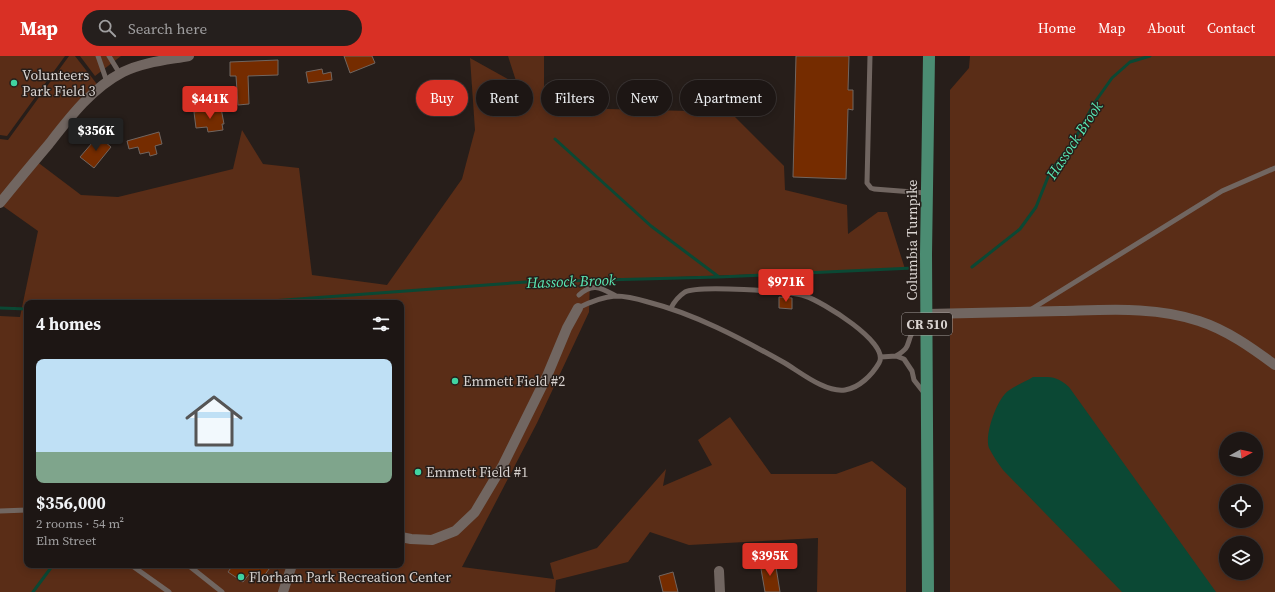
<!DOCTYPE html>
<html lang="en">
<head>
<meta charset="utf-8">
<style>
  body { margin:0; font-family:"Source Serif 4",serif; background:#251f1d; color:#f1f3f6; height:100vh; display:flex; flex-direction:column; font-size:15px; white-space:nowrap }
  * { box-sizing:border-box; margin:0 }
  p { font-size:13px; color:#a09fa0 }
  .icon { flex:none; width:22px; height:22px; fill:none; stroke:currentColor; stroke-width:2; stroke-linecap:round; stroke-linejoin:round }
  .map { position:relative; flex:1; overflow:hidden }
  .drawer { position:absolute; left:24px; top:244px; width:380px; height:268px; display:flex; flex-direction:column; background:#1d1614; border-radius:8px; box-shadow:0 2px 10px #0003,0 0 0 1px #3b3534 }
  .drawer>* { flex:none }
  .banner { position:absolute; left:416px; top:24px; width:380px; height:36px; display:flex; gap:8px }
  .needle { width:26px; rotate:82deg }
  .tools { position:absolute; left:1219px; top:376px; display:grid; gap:8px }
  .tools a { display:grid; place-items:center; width:44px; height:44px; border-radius:50%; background:#1d1614; box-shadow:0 2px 10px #0003,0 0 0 1px #3b3534; font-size:20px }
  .price { position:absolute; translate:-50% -34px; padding:0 9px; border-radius:4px; background:#d93025; color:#fff; font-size:13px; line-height:26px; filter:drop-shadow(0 1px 2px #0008) }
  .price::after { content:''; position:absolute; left:50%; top:24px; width:12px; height:9px; margin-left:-6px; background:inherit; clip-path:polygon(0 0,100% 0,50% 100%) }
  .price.selected { background:#222; color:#fff }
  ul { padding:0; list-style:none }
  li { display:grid; align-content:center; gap:8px; height:212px; padding:0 12px }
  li+li { border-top:1px solid #3b3534 }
  li span { display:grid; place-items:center; height:124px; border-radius:8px; color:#555 }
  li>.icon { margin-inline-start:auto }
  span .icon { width:72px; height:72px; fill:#fffc; stroke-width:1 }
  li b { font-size:17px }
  h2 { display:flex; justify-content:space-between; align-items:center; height:48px; padding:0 12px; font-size:17px }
  .chip { padding:0 14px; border-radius:18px; background:#1d1614; box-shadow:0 2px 10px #0003,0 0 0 1px #3b3534; font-size:14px; line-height:36px }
  .chip.selected { background:#d93025; color:#fff }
  header { display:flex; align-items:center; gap:24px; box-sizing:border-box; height:56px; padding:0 20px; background:#d93025; color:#fff }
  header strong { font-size:19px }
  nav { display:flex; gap:22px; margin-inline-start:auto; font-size:14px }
  .search { width:280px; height:36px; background:#251f1d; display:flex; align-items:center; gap:10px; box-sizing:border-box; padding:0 14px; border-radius:22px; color:#a09fa0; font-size:15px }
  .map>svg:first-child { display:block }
</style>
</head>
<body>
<header>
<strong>Map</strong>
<div class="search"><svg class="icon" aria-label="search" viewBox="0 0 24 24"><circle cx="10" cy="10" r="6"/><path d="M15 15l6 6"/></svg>Search here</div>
<nav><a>Home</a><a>Map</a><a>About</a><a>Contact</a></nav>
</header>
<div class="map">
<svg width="1275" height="536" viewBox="0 0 1275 536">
  <rect width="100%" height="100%" fill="#271e1a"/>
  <path fill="#5a2d17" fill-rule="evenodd" d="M 0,0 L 65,0 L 7,80 L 0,79 Z
    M 69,0 L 75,0 L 100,32 L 36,105 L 81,139 L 118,141 L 233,113 L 242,74 L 263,108 L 299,112 L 312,219 L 387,229 L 462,123 L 475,74 L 470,2 L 517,28 L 508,0 L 544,0 L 544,37 L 568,52 L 730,56 L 784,110 L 785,134 L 847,149 L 848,178 L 878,156 L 887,156 L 905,213 L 649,222 L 590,223 L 589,256 L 537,367 L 462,511 L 554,523 L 550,507 L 597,492 L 666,413 L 663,430 L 712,409 L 698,384 L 730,361 L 771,418 L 836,418 L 872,405 L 906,432 L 906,536 L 817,536 L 818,482 L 689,489 L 650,476 L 628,506 L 556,524 L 555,536 L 0,536 L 0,260 L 20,261 L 38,175 L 0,148 L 0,83 L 8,84 ZM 27,247 L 401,247 L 401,509 L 27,509 Z
    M 80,0 L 121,0 L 95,20 Z
    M 970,0 L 1275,0 L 1275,536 L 950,536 L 950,34 L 969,12 ZM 1226,383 L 1256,383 L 1256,413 L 1226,413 ZM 1226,435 L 1256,435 L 1256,465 L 1226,465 ZM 1226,487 L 1256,487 L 1256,517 L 1226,517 Z"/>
  <path fill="#0b4834" d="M 1033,321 C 1050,321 1056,319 1069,331 L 1216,536 L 1122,536 L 1003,414 C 998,407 993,400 989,392 C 984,379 997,343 1008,335 C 1016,329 1025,326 1033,321 Z"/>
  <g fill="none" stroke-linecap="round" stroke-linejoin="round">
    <path stroke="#0b4834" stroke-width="3" d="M 555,83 L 651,170 L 719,221
      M 972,211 L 1020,173 L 1036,151 L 1050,116 L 1075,83 L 1095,46 L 1112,22 L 1130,6 L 1150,0
      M 228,247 L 258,246 L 526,226 L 719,221 L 913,212
      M 0,252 L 27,253
      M 33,536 L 53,509"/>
  </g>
  <path fill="#752c00" stroke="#716661" d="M 344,0 L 372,0 L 375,7 L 350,17 Z
    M 796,0 L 849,0 L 848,34 L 853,34 L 853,54 L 848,53 L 846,123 L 793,121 Z
    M 278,4 L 278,19 L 248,20 L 249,48 L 238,49 L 236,20 L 230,20 L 230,6 Z
    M 322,13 L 323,18 L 331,16 L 332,24 L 308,27 L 306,16 Z
    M 221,52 L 224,68 L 222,68 L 223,74 L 208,76 L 207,71 L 196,72 L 194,56 Z
    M 159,76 L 162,88 L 155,90 L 157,98 L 150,100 L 149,96 L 140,98 L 138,91 L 129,93 L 127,85 Z
    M 98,80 L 111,91 L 94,112 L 80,101 Z
    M 779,241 L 792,242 L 792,253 L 779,252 Z
    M 775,505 L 780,536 L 765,536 L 760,507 Z
    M 233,509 L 272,509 L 261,524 L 251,516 L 243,526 L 228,516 Z
    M 673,516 L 678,536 L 663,536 L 659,520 Z"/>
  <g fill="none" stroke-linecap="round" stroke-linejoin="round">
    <path stroke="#716661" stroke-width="5" d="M 98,0 L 107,26
      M 109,0 L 120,18
      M 870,0 L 867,127 L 871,132 L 874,133 L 926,137
      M 579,239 C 593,226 601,232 616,240
      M 578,252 C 590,246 602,241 615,240 C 626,240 638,243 648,246 C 695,258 740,282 783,306 C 799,315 825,337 845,334 C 859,332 872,319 879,307 C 891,287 821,245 805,240 C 789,235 698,229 685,236 C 679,240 674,246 671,252
      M 1030,254 L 1222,135 L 1275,112
      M 896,300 C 911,291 906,289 912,277 C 915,272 920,266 924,262
      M 881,301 L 896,300 L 904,303 L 912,315 L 914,324 L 925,338
      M 0,455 L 27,454
      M 131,509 L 169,536
      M 188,509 L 222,536"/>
    <path stroke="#716661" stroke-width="10" d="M 0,147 C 16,127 32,108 49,88 C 70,61 92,32 123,16 C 143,6 167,4 189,0
      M 927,258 C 972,257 1016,256 1061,255 C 1106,254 1155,250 1199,265 C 1227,274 1252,292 1275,309
      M 401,481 L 411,483 L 432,484 L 455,475 L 475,456 L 503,409 L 547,320 L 567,272 L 578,252
      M 719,515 L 720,536
      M 283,536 L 292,509"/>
    <path stroke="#4b8c72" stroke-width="12" d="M 928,536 L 926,198 L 929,0"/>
  </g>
  <g fill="#41d4a1" stroke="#271e1a" stroke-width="1.5">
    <circle cx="14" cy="27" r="4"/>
    <circle cx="455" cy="325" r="4"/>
    <circle cx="418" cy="416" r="4"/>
    <circle cx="241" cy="521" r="4"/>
  </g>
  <g text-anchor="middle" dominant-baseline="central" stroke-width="3" stroke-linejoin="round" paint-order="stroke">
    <rect fill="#271e1a" stroke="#a49d9a" stroke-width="1" x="902" y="257" width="50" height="22" rx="3"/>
    <g font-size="13" font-weight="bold" fill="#dad4d1">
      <text x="927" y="268">CR 510</text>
    </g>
    <g font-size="14" fill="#dad4d1" stroke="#271e1a" text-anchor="start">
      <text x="22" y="19">Volunteers<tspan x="22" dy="16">Park Field 3</tspan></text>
      <text x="463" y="325">Emmett Field #2</text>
      <text x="426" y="416">Emmett Field #1</text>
      <text x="249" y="521">Florham Park Recreation Center</text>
    </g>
    <g font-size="14" fill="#dad4d1" stroke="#271e1a">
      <text transform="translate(912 184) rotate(-90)">Columbia Turnpike</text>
    </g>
    <g font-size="15" font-style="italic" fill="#5aeab5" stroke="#271e1a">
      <text transform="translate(1074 84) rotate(-57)">Hassock Brook</text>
      <text transform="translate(571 225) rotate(-2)">Hassock Brook</text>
    </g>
  </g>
</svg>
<div class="tools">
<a><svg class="needle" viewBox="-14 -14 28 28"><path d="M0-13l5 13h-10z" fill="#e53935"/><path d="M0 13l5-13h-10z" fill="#a09fa0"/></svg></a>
<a><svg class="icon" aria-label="locate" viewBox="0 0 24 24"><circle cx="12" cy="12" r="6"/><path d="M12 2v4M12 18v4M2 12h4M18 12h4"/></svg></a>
<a><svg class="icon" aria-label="layers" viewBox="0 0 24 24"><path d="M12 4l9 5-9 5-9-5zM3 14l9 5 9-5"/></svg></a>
</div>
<b class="price" style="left:210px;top:64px">$441K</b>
<b class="price selected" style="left:96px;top:96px">$356K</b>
<b class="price" style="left:786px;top:247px">$971K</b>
<b class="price" style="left:770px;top:521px">$395K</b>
<div class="banner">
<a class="chip selected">Buy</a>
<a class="chip">Rent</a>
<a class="chip">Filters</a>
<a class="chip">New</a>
<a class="chip">Apartment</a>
</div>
<section class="drawer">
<h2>4 homes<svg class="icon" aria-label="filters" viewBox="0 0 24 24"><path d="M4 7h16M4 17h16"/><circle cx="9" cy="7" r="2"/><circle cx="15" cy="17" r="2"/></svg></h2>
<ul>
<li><span style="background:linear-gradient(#bfe0f5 75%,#7fa58c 0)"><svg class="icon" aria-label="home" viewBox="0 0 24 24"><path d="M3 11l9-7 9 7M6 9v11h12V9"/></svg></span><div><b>$356,000</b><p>2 rooms · 54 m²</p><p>Elm Street</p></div></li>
</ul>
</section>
</div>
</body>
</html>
